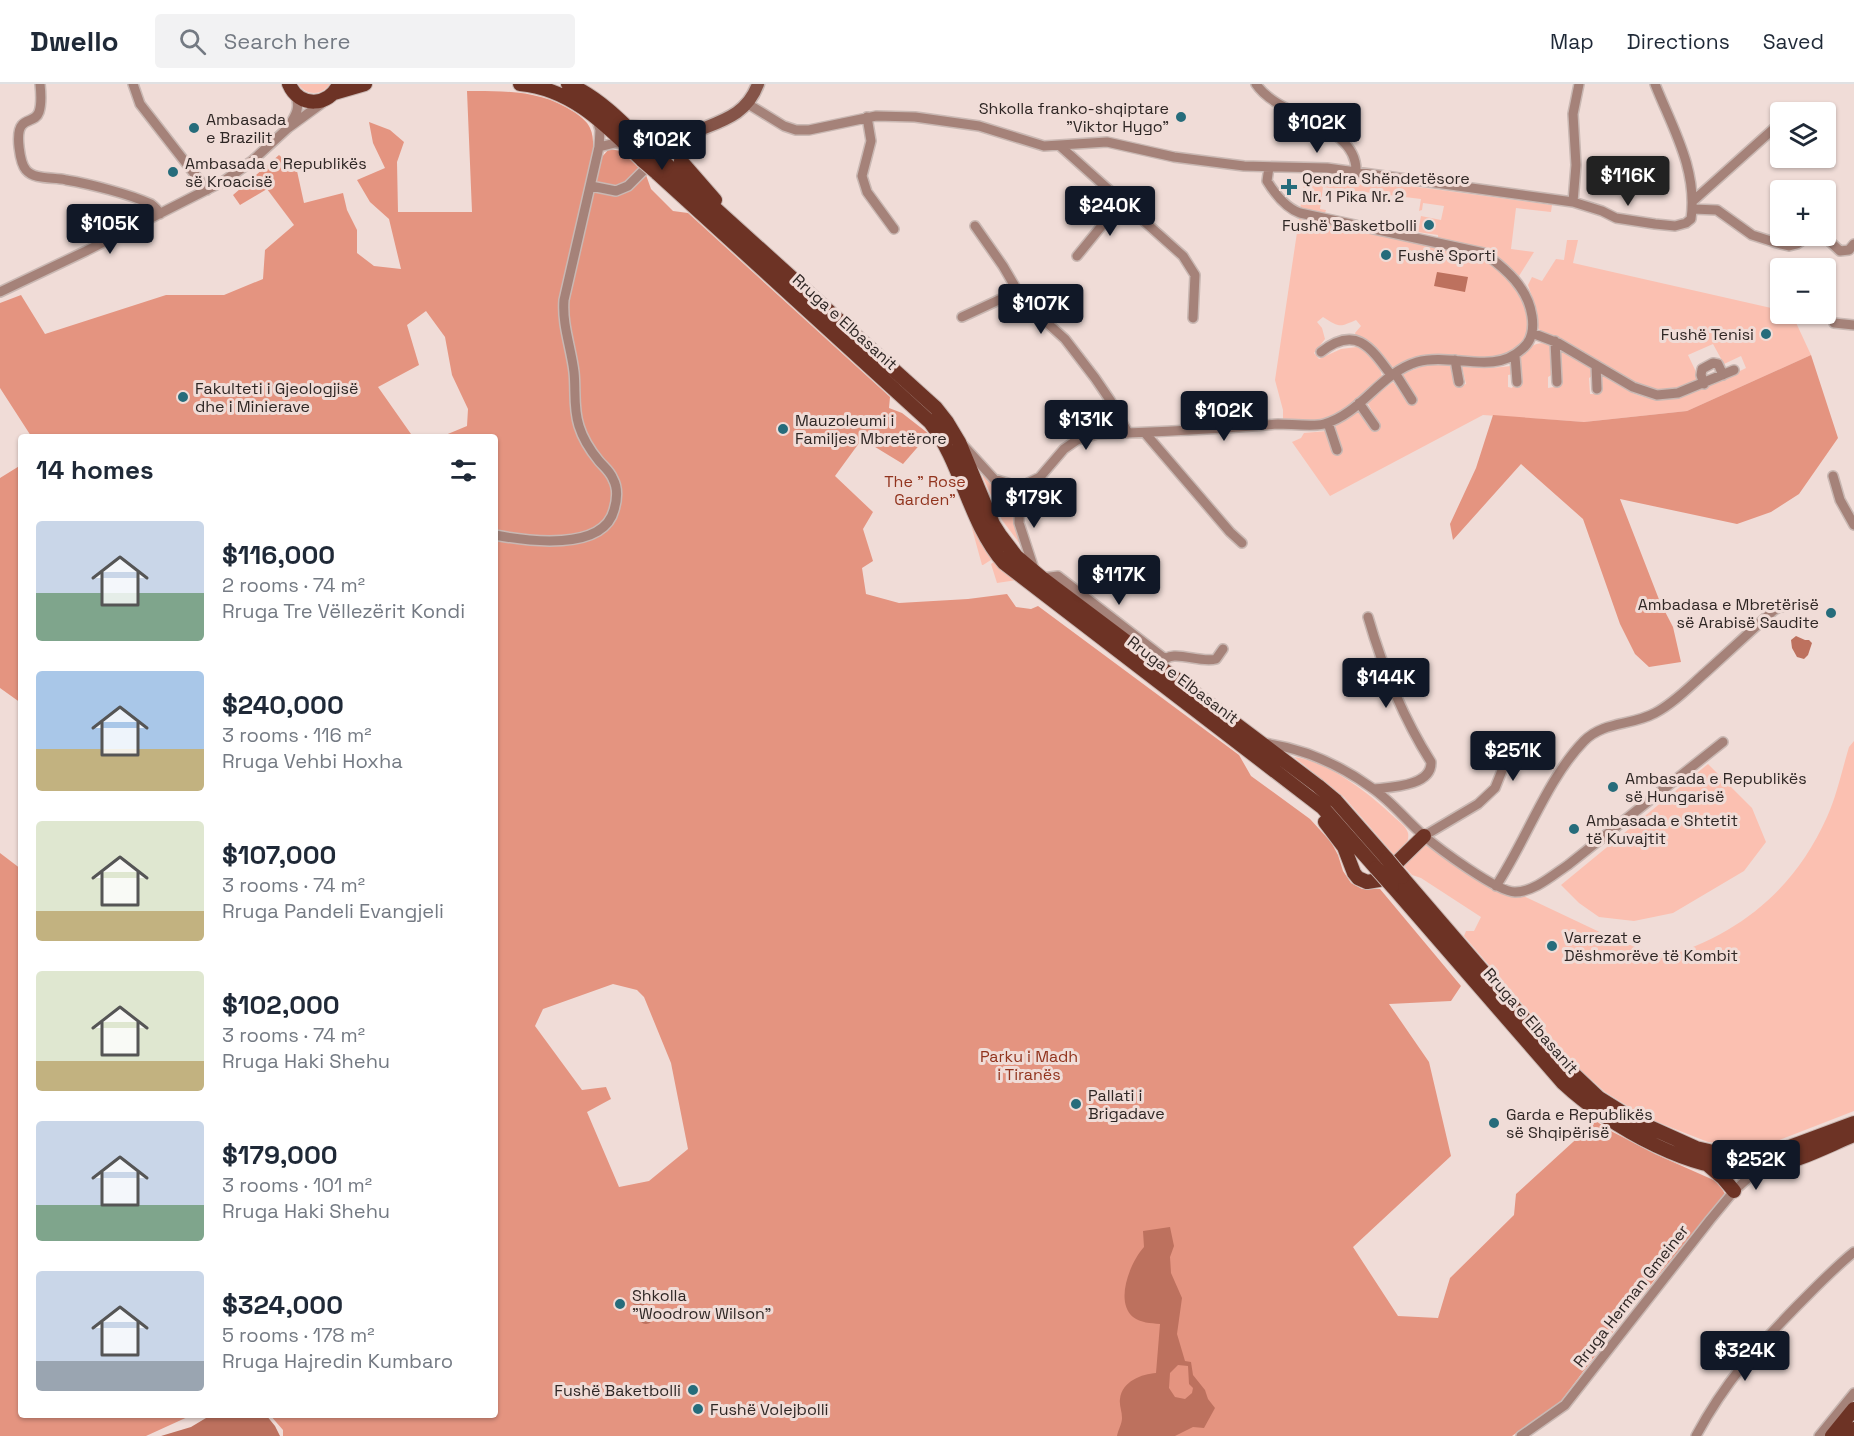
<!DOCTYPE html>
<html lang="en">
<head>
<meta charset="utf-8">
<style>
  body { margin:0; font-family:"Space Grotesk",sans-serif; background:#f2f2f3; color:#1f2937; height:100vh; display:flex; flex-direction:column; font-size:22px; white-space:nowrap }
  * { box-sizing:border-box; margin:0 }
  p { font-size:20px; color:#747a83 }
  .icon { flex:none; width:33px; height:33px; fill:none; stroke:currentColor; stroke-width:2; stroke-linecap:round; stroke-linejoin:round }
  .map { position:relative; flex:1; overflow:hidden }
  .sheet { position:absolute; left:18px; top:350px; width:480px; height:984px; display:flex; flex-direction:column; background:#fff; border-radius:6px; box-shadow:0 2px 4px #0004 }
  .sheet>* { flex:none }
  .fabs { position:absolute; left:1770px; top:18px; display:grid; gap:12px }
  .fabs a { display:grid; place-items:center; width:66px; height:66px; border-radius:6px; background:#fff; box-shadow:0 2px 4px #0004; font-size:30px }
  .price { position:absolute; translate:-50% -51px; padding:0 14px; border-radius:6px; background:#111827; color:#fff; font-size:20px; line-height:39px; filter:drop-shadow(0 2px 3px #0008) }
  .price::after { content:''; position:absolute; left:50%; top:36px; width:18px; height:14px; margin-left:-9px; background:inherit; clip-path:polygon(0 0,100% 0,50% 100%) }
  .price.selected { background:#222; color:#fff }
  ul { padding:0; list-style:none }
  li { display:flex; align-items:center; gap:18px; height:150px; padding:0 18px }
  li span { display:grid; place-items:center; flex:none; width:168px; height:120px; border-radius:6px; color:#555 }
  li>.icon { margin-inline-start:auto }
  span .icon { width:72px; height:72px; fill:#fffc; stroke-width:1 }
  li b { font-size:26px }
  h2 { display:flex; justify-content:space-between; align-items:center; height:72px; padding:0 18px; font-size:26px }
  header { display:flex; align-items:center; gap:36px; box-sizing:border-box; height:84px; padding:0 30px; background:#fff; border-bottom:2px solid #e0e1e3 }
  header strong { font-size:28px }
  nav { display:flex; gap:33px; margin-inline-start:auto; font-size:21px }
  .search { width:420px; height:54px; background:#f2f2f3; display:flex; align-items:center; gap:15px; box-sizing:border-box; padding:0 21px; border-radius:6px; color:#747a83; font-size:22px }
  .map>svg:first-child { display:block }
</style>
</head>
<body>
<header>
<strong>Dwello</strong>
<div class="search"><svg class="icon" aria-label="search" viewBox="0 0 24 24"><circle cx="10" cy="10" r="6"/><path d="M15 15l6 6"/></svg>Search here</div>
<nav><a>Map</a><a>Directions</a><a>Saved</a></nav>
</header>
<div class="map">
<svg width="1854" height="1352" viewBox="0 0 1854 1352">
  <rect width="100%" height="100%" fill="#f0dcd7"/>
  <path fill="#fbc0b1" d="M 298,0 L 330,0 C 321,12 307,12 298,0 Z
    M 645,50 L 658,52 L 679,51 L 660,63 Z
    M 1306,88 L 1552,121 L 1551,128 L 1516,124 L 1511,165 L 1534,168 L 1519,192 C 1490,166 1475,162 1438,155 L 1438,151 L 1418,148 L 1421,132 L 1441,136 L 1444,122 L 1423,119 L 1422,126 L 1419,127 L 1421,115 L 1323,103 L 1320,125 L 1326,126 L 1324,132 L 1300,126 Z
    M 1299,135 L 1459,168 C 1485,175 1507,186 1520,211 C 1526,224 1532,242 1524,255 C 1504,288 1465,267 1435,271 C 1422,273 1408,280 1395,284 L 1388,280 L 1371,261 L 1356,252 L 1355,249 L 1361,242 L 1356,236 C 1340,243 1340,244 1323,233 L 1317,238 L 1322,244 L 1325,255 L 1314,269 L 1319,275 L 1341,265 L 1357,263 C 1369,269 1381,280 1382,293 L 1339,330 L 1320,337 L 1283,335 L 1283,326 L 1275,296 Z
    M 1567,156 L 1578,156 L 1573,179 L 1780,226 L 1780,230 L 1792,230 L 1811,271 L 1687,327 L 1584,338 L 1483,331 L 1330,412 L 1292,358 L 1301,354 L 1304,349 L 1327,347 L 1334,369 L 1341,367 L 1342,365 L 1335,342 L 1358,327 L 1373,348 L 1380,341 L 1367,318 L 1393,298 L 1410,321 L 1417,314 L 1402,291 C 1418,283 1432,278 1450,281 L 1457,303 L 1466,300 L 1462,283 L 1492,284 L 1511,282 L 1513,290 L 1508,291 L 1508,303 L 1512,304 L 1513,302 L 1519,302 L 1520,273 C 1530,263 1537,255 1552,262 L 1553,290 L 1548,293 L 1548,304 L 1560,302 L 1560,266 L 1592,283 L 1594,291 L 1589,294 L 1590,310 L 1593,310 L 1602,291 C 1613,297 1623,305 1635,310 C 1673,326 1712,300 1746,284 L 1741,272 L 1724,280 L 1713,260 L 1688,271 L 1698,292 L 1697,297 C 1683,302 1671,308 1656,306 C 1624,302 1594,272 1565,258 C 1556,253 1543,251 1537,243 L 1537,227 L 1528,201 L 1532,193 L 1542,197 L 1556,175 L 1564,176 Z
    M 982,391 L 997,402 L 1015,407 L 1016,444 L 1023,464 L 1002,436 Z
    M 968,430 L 994,474 L 983,481 L 982,481 Z
    M 996,476 L 1017,496 L 997,499 L 991,480 Z
    M 1854,657 L 1854,1027 L 1774,1058 L 1743,1062 L 1708,1058 L 1647,1034 L 1605,1008 L 1573,979 L 1464,852 L 1466,847 L 1474,847 L 1481,833 L 1421,794 L 1412,791 L 1400,778 L 1420,761 L 1431,761 L 1519,810 L 1608,852 L 1662,874 C 1738,851 1794,807 1827,733 C 1837,711 1842,686 1849,663 Z
    M 1294,673 C 1327,677 1369,709 1393,732 C 1398,737 1406,742 1408,749 C 1410,759 1402,766 1396,773 L 1344,713 Z
    M 1708,680 L 1752,724 L 1766,758 L 1744,787 L 1673,829 L 1634,837 L 1599,833 L 1579,819 L 1561,801 Z"/>
  <path fill="#e49480" fill-rule="evenodd" d="M 467,7 C 505,7 541,6 574,28 C 580,32 587,37 590,44 C 594,52 593,63 593,71 L 601,74 L 609,65 L 621,67 L 646,91 L 651,105 L 673,127 L 688,129 L 890,313 L 889,324 L 902,329 L 929,350 L 903,380 L 862,355 L 835,392 L 873,428 L 863,445 L 873,477 L 862,484 L 866,510 L 899,519 L 968,515 L 1007,510 L 1016,523 L 1031,525 L 1038,522 L 1239,671 L 1251,692 L 1310,735 L 1331,758 L 1338,771 L 1343,787 L 1351,799 L 1362,805 L 1380,805 L 1461,902 L 1451,917 L 1389,920 L 1429,978 L 1451,1072 L 1353,1163 L 1398,1232 L 1438,1234 L 1450,1194 L 1514,1131 L 1516,1110 L 1596,1037 L 1609,1046 L 1655,1070 L 1718,1098 L 1725,1110 L 1625,1232 L 1561,1317 L 1512,1352 L 283,1352 L 283,1346 L 270,1331 L 495,1330 L 495,352 L 443,352 L 467,342 L 468,325 L 452,291 L 445,253 L 426,227 L 407,241 L 419,281 L 378,303 L 411,350 L 439,352 L 31,352 L 0,304 L 0,219 L 21,211 L 45,250 L 166,211 L 224,211 L 263,195 L 265,166 L 294,141 L 267,105 L 240,121 L 233,111 L 279,71 L 297,87 L 304,119 L 343,109 L 347,126 L 357,146 L 357,169 L 374,182 L 401,185 L 389,135 L 370,118 L 357,96 L 385,84 L 373,59 L 369,38 L 390,46 L 404,58 L 397,78 L 398,128 L 472,128 ZM 613,900 L 637,906 L 644,913 L 671,979 L 688,1065 L 649,1097 L 619,1103 L 587,1028 L 611,1015 L 606,1003 L 582,1006 L 535,942 L 543,925 Z
    M 1811,271 L 1838,354 L 1799,410 L 1771,428 L 1737,440 L 1620,415 L 1660,518 L 1673,543 L 1681,578 L 1649,583 L 1635,570 L 1620,540 L 1583,435 L 1521,380 L 1453,456 L 1450,440 L 1476,384 L 1493,331 L 1584,338 L 1687,327 Z
    M 21,381 L 21,619 L 0,604 L 0,394 Z
    M 0,769 L 21,785 L 21,1330 L 192,1331 L 146,1352 L 0,1352 Z"/>
  <path fill="#bd715e" fill-rule="evenodd" d="M 1437,188 L 1468,193 L 1465,208 L 1434,202 Z
    M 1796,552 L 1805,556 L 1809,556 L 1812,559 L 1808,571 L 1804,575 L 1797,573 L 1792,564 L 1791,556 Z
    M 1170,1143 L 1174,1162 L 1170,1173 L 1171,1189 L 1182,1214 L 1177,1250 L 1185,1277 L 1191,1278 L 1193,1291 L 1205,1306 L 1208,1315 L 1215,1324 L 1204,1344 L 1193,1343 L 1175,1352 L 1117,1352 C 1118,1346 1122,1340 1122,1334 C 1122,1327 1119,1321 1120,1315 C 1122,1297 1142,1290 1156,1289 L 1160,1240 C 1150,1239 1141,1239 1133,1233 C 1114,1217 1131,1177 1144,1163 L 1143,1147 ZM 1178,1281 L 1188,1282 L 1189,1300 L 1193,1304 L 1192,1309 L 1185,1315 L 1175,1313 L 1169,1304 L 1170,1289 Z
    M632 1216a7 7 0 1 1 14 0a7 7 0 1 1-14 0Z
    M639 1233a7 7 0 1 1 14 0a7 7 0 1 1-14 0Z
    M 211,1331 L 266,1331 L 275,1342 L 280,1352 L 161,1352 L 191,1343 Z"/>
  <g fill="none" stroke-linecap="round" stroke-linejoin="round">
    <defs>
      <path id="street" d="M 40,0 C 41,9 42,19 39,28 C 36,37 27,35 22,41 C 15,49 20,79 26,86 C 34,96 54,93 66,96 C 90,100 129,110 151,120 C 155,123 158,126 160,130
        M 133,0 L 140,20 L 207,106
        M 1256,0 C 1279,35 1359,40 1356,89
        M 748,20 L 784,42 L 796,46 L 809,46 L 876,32 L 915,33 L 979,42 L 1044,62 L 1107,58 L 1174,73 L 1244,82 L 1327,84 L 1573,118 L 1602,127 L 1616,134 L 1655,140 L 1675,142 L 1686,139 L 1691,135 C 1698,86 1672,43 1655,0
        M 867,33 L 871,57 L 862,92 L 867,108 L 894,145
        M 289,42 C 296,31 301,23 295,10
        M 1060,62 L 1183,172 L 1195,191 L 1193,234
        M 599,63 L 615,59 L 624,59
        M 591,102 L 616,107 L 628,102 L 672,58 L 689,50
        M 1693,117 L 1780,39
        M 1573,118 L 1576,81 L 1573,30 L 1579,0
        M 1693,125 L 1717,126 L 1752,151 L 1777,159 L 1789,162 L 1797,160 L 1809,152
        M 975,142 L 1003,182 L 1024,218 L 1065,255 L 1095,294 L 1110,316 L 1128,349
        M 1824,152 L 1840,167 L 1849,166 L 1854,160
        M 1077,172 L 1122,117
        M 0,208 L 86,167 L 224,97 L 252,77 L 288,44 L 325,17
        M 962,233 L 1016,208
        M 1834,239 L 1854,241
        M 1532,249 L 1558,259 L 1633,303 L 1657,311 L 1678,309 L 1734,286
        M 1555,257 L 1557,298
        M 1321,268 C 1355,241 1370,262 1391,291
        M 1515,272 L 1517,298
        M 1455,276 L 1459,298
        M 1596,281 L 1597,305
        M 1395,289 L 1412,316
        M 1704,300 L 1701,291 L 1702,285 L 1713,279 L 1718,280 L 1723,291
        M 1359,319 L 1375,342
        M 1328,339 L 1337,366
        M 1145,349 L 1230,448 L 1242,459
        M 963,361 L 994,395 L 1020,403 L 1040,393 L 1064,365 L 1077,356 L 1097,350 C 1157,348 1218,345 1278,340 C 1290,340 1315,343 1324,340 C 1361,330 1380,289 1417,278 C 1452,268 1493,292 1522,265 C 1532,257 1534,245 1532,232 C 1528,204 1506,185 1484,169 L 1300,129 C 1286,124 1275,110 1267,97 L 1269,83
        M 1833,392 L 1840,416 L 1854,441
        M 1020,403 L 1019,439 L 1034,485
        M 495,451 C 526,457 603,468 614,426 C 617,416 618,404 613,395 C 610,387 604,383 599,377 C 590,366 583,355 579,342 C 573,324 576,306 574,288 C 571,263 562,241 564,216 L 599,63 L 600,46 L 597,36
        M 1042,494 L 1058,492 L 1164,574
        M 1368,533 C 1383,585 1402,632 1431,678 C 1432,702 1392,703 1374,705
        M 1161,579 C 1172,563 1198,580 1216,575 L 1223,565
        M 1263,659 C 1303,664 1340,681 1372,704 C 1391,717 1406,736 1423,751 C 1438,764 1497,808 1515,808 C 1534,808 1553,791 1568,781 L 1723,658
        M 1424,752 L 1478,720 L 1495,704 L 1515,654
        M 1496,802 C 1526,757 1547,695 1584,657 C 1604,637 1631,642 1655,629 C 1674,619 1689,603 1705,589 C 1728,568 1750,548 1773,527 L 1779,523 L 1783,523
        M 1521,1352 L 1565,1321 L 1710,1136 L 1734,1107 L 1758,1085
        M 1696,1352 C 1725,1298 1755,1265 1797,1222 C 1816,1203 1834,1184 1854,1168
        M 1819,1352 L 1854,1309"/>
      <path id="secondary" d="M 690,50 C 719,37 746,33 758,0"/>
      <path id="primary" d="M 289,0 C 299,24 329,23 339,0
        M 520,0 C 573,5 607,42 643,77
        M 568,0 C 601,14 627,43 652,68
        M 334,9 L 365,0
        M 627,43 L 685,47 L 690,50 L 682,67 L 681,77 L 715,116
        M 666,80 L 936,324 L 947,338 L 959,358 L 993,440 L 1000,451 L 1016,472 L 1042,494 L 1318,702 L 1336,717 L 1387,775
        M 657,89 L 930,338 C 963,381 968,437 1004,479 L 1323,724 L 1376,784
        M 1325,738 L 1344,763 L 1354,789 L 1358,794 L 1367,798 L 1379,796 L 1424,752
        M 1402,793 L 1562,979 L 1599,1014 L 1636,1037 L 1696,1064 L 1731,1072 L 1754,1072 L 1776,1068 L 1854,1039
        M 1392,802 L 1563,999 C 1609,1042 1699,1095 1764,1084 C 1795,1079 1825,1063 1854,1051
        M 1709,1082 L 1723,1094 L 1734,1107
        M 1832,1352 L 1854,1325
        M 1848,1352 L 1854,1345"/>
    </defs>
    <use href="#street" stroke="#c9b8b3" stroke-width="12"/>
    <use href="#secondary" stroke="#c9b8b3" stroke-width="15"/>
    <use href="#primary" stroke="#c9b8b3" stroke-width="16"/>
    <use href="#street" stroke="#a58279" stroke-width="9"/>
    <use href="#secondary" stroke="#855448" stroke-width="12"/>
    <use href="#primary" stroke="#6d3325" stroke-width="14"/>
    <defs>
      <path id="primary-bridge" d="M 652,68 L 666,80
        M 643,77 L 657,89
        M 1387,775 L 1402,793
        M 1376,784 L 1392,802"/>
    </defs>
    <use href="#primary-bridge" stroke="#c9b8b3" stroke-width="16" stroke-linecap="butt"/>
    <use href="#primary-bridge" stroke="#6d3325" stroke-width="14"/>
  </g>
  <g fill="#266c7b" stroke="#f0dcd7" stroke-width="2">
    <circle cx="1181" cy="33" r="6"/>
    <circle cx="194" cy="44" r="6"/>
    <circle cx="173" cy="88" r="6"/>
    <path d="M1286 94h6v6h6v6h-6v6h-6v-6h-6v-6h6z"/>
    <circle cx="1429" cy="141" r="6"/>
    <circle cx="1386" cy="171" r="6"/>
    <circle cx="1766" cy="250" r="6"/>
    <circle cx="183" cy="313" r="6"/>
    <circle cx="783" cy="345" r="6"/>
    <circle cx="1831" cy="529" r="6"/>
    <circle cx="1613" cy="703" r="6"/>
    <circle cx="1574" cy="745" r="6"/>
    <circle cx="1552" cy="862" r="6"/>
    <circle cx="1076" cy="1020" r="6"/>
    <circle cx="1494" cy="1039" r="6"/>
    <circle cx="620" cy="1220" r="6"/>
    <circle cx="693" cy="1306" r="6"/>
    <circle cx="698" cy="1325" r="6"/>
  </g>
  <g text-anchor="middle" dominant-baseline="central" stroke-width="6" stroke-linejoin="round" paint-order="stroke">
    <g font-size="16" fill="#2f2725" stroke="#f0dcd7" text-anchor="start">
      <text x="1169" y="24" text-anchor="end">Shkolla franko-shqiptare<tspan x="1169" dy="18">"Viktor Hygo"</tspan></text>
      <text x="206" y="35">Ambasada<tspan x="206" dy="18">e Brazilit</tspan></text>
      <text x="185" y="79">Ambasada e Republikës<tspan x="185" dy="18">së Kroacisë</tspan></text>
      <text x="1302" y="94">Qendra Shëndetësore<tspan x="1302" dy="18">Nr. 1 Pika Nr. 2</tspan></text>
      <text x="1417" y="141" text-anchor="end">Fushë Basketbolli</text>
      <text x="1398" y="171">Fushë Sporti</text>
      <text x="1754" y="250" text-anchor="end">Fushë Tenisi</text>
      <text x="195" y="304">Fakulteti i Gjeologjisë<tspan x="195" dy="18">dhe i Minierave</tspan></text>
      <text x="795" y="336">Mauzoleumi i<tspan x="795" dy="18">Familjes Mbretërore</tspan></text>
      <text x="1819" y="520" text-anchor="end">Ambadasa e Mbretërisë<tspan x="1819" dy="18">së Arabisë Saudite</tspan></text>
      <text x="1625" y="694">Ambasada e Republikës<tspan x="1625" dy="18">së Hungarisë</tspan></text>
      <text x="1586" y="736">Ambasada e Shtetit<tspan x="1586" dy="18">të Kuvajtit</tspan></text>
      <text x="1564" y="853">Varrezat e<tspan x="1564" dy="18">Dëshmorëve të Kombit</tspan></text>
      <text x="1088" y="1011">Pallati i<tspan x="1088" dy="18">Brigadave</tspan></text>
      <text x="1506" y="1030">Garda e Republikës<tspan x="1506" dy="18">së Shqipërisë</tspan></text>
      <text x="632" y="1211">Shkolla<tspan x="632" dy="18">"Woodrow Wilson"</tspan></text>
      <text x="681" y="1306" text-anchor="end">Fushë Baketbolli</text>
      <text x="710" y="1325">Fushë Volejbolli</text>
    </g>
    <g font-size="16" fill="#2f2725" stroke="#f0dcd7">
      <text transform="translate(845 238) rotate(42)">Rruga e Elbasanit</text>
      <text transform="translate(1183 596) rotate(37)">Rruga e Elbasanit</text>
      <text transform="translate(1531 937) rotate(49)">Rruga e Elbasanit</text>
      <text transform="translate(1631 1212) rotate(-52)">Rruga Herman Gmeiner</text>
    </g>
    <g font-size="16" fill="#91331d" stroke="#f0dcd7">
      <text x="925" y="397">The " Rose<tspan x="925" dy="18">Garden"</tspan></text>
      <text x="1029" y="972">Parku i Madh<tspan x="1029" dy="18">i Tiranës</tspan></text>
    </g>
  </g>
</svg>
<div class="fabs">
<a><svg class="icon" aria-label="layers" viewBox="0 0 24 24"><path d="M12 4l9 5-9 5-9-5zM3 14l9 5 9-5"/></svg></a>
<a>+</a>
<a>−</a>
</div>
<b class="price" style="left:1317px;top:70px">$102K</b>
<b class="price" style="left:662px;top:87px">$102K</b>
<b class="price selected" style="left:1628px;top:123px">$116K</b>
<b class="price" style="left:1110px;top:153px">$240K</b>
<b class="price" style="left:110px;top:171px">$105K</b>
<b class="price" style="left:1041px;top:251px">$107K</b>
<b class="price" style="left:1224px;top:358px">$102K</b>
<b class="price" style="left:1086px;top:367px">$131K</b>
<b class="price" style="left:1034px;top:445px">$179K</b>
<b class="price" style="left:1119px;top:522px">$117K</b>
<b class="price" style="left:1386px;top:625px">$144K</b>
<b class="price" style="left:1513px;top:698px">$251K</b>
<b class="price" style="left:1756px;top:1107px">$252K</b>
<b class="price" style="left:1745px;top:1298px">$324K</b>
<section class="sheet">
<h2>14 homes<svg class="icon" aria-label="filters" viewBox="0 0 24 24"><path d="M4 7h16M4 17h16"/><circle cx="9" cy="7" r="2"/><circle cx="15" cy="17" r="2"/></svg></h2>
<ul>
<li><span style="background:linear-gradient(#c9d6e8 60%,#7fa58c 0)"><svg class="icon" aria-label="home" viewBox="0 0 24 24"><path d="M3 11l9-7 9 7M6 9v11h12V9"/></svg></span><div><b>$116,000</b><p>2 rooms · 74 m²</p><p>Rruga Tre Vëllezërit Kondi</p></div></li>
<li><span style="background:linear-gradient(#a9c7e8 65%,#c2b280 0)"><svg class="icon" aria-label="home" viewBox="0 0 24 24"><path d="M3 11l9-7 9 7M6 9v11h12V9"/></svg></span><div><b>$240,000</b><p>3 rooms · 116 m²</p><p>Rruga Vehbi Hoxha</p></div></li>
<li><span style="background:linear-gradient(#dfe7d0 75%,#c2b280 0)"><svg class="icon" aria-label="home" viewBox="0 0 24 24"><path d="M3 11l9-7 9 7M6 9v11h12V9"/></svg></span><div><b>$107,000</b><p>3 rooms · 74 m²</p><p>Rruga Pandeli Evangjeli</p></div></li>
<li><span style="background:linear-gradient(#dfe7d0 75%,#c2b280 0)"><svg class="icon" aria-label="home" viewBox="0 0 24 24"><path d="M3 11l9-7 9 7M6 9v11h12V9"/></svg></span><div><b>$102,000</b><p>3 rooms · 74 m²</p><p>Rruga Haki Shehu</p></div></li>
<li><span style="background:linear-gradient(#c9d6e8 70%,#7fa58c 0)"><svg class="icon" aria-label="home" viewBox="0 0 24 24"><path d="M3 11l9-7 9 7M6 9v11h12V9"/></svg></span><div><b>$179,000</b><p>3 rooms · 101 m²</p><p>Rruga Haki Shehu</p></div></li>
<li><span style="background:linear-gradient(#c9d6e8 75%,#9aa5b1 0)"><svg class="icon" aria-label="home" viewBox="0 0 24 24"><path d="M3 11l9-7 9 7M6 9v11h12V9"/></svg></span><div><b>$324,000</b><p>5 rooms · 178 m²</p><p>Rruga Hajredin Kumbaro</p></div></li>
</ul>
</section>
</div>
</body>
</html>
